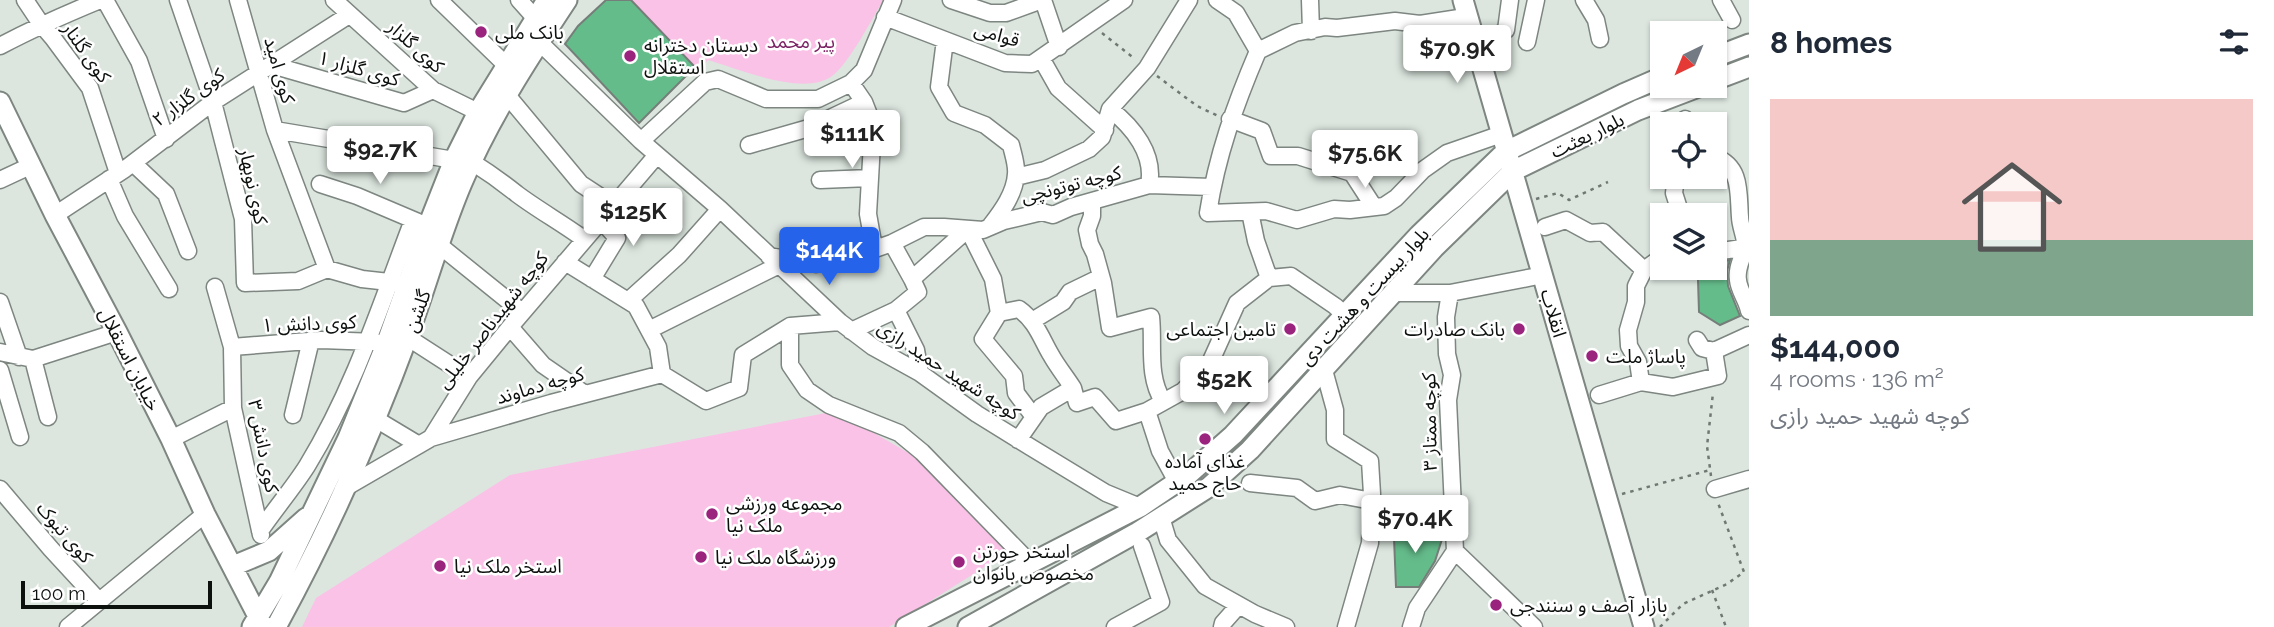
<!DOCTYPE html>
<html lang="en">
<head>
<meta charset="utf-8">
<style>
  body { margin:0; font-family:Raleway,"Noto Sans Arabic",sans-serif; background:#f6f6f7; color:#1f2937; height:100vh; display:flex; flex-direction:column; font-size:26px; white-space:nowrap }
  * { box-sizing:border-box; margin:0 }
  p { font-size:23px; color:#747a83 }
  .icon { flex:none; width:38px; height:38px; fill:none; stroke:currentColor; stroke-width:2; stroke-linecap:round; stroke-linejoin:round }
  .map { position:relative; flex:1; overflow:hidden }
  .details { display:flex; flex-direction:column; background:#fff; width:525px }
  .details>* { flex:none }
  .needle { width:46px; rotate:223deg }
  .fabs { position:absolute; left:1650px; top:21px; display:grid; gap:14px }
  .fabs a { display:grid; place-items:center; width:77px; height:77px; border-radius:0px; background:#fff; box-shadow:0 2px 5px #0004; font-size:35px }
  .scale { position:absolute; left:21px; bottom:18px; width:191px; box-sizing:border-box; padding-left:7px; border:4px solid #0d110e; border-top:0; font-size:19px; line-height:24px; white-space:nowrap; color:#0d110e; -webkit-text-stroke:5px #fff; paint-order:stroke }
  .price { position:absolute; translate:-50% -60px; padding:0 16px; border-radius:7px; background:#fff; color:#222; font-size:23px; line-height:46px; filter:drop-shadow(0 2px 4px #0008) }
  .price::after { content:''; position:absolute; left:50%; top:42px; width:21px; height:16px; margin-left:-10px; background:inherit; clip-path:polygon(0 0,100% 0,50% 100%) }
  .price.active { background:#2563eb; color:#fff }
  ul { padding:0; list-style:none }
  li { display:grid; align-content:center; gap:14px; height:371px; padding:0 21px }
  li+li { border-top:2px solid #e0e1e3 }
  li span { display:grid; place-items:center; height:217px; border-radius:0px; color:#555 }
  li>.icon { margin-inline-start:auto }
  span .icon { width:126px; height:126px; fill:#fffc; stroke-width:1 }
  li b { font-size:30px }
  h2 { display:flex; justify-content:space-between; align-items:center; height:84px; padding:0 21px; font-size:30px }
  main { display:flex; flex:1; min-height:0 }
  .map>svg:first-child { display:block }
</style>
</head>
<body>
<main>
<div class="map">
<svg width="1749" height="627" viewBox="0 0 1749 627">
  <rect width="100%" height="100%" fill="#dce6df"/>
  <path fill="#fac2e6" d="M 631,0 L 883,0 C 873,18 848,65 832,76 C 804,97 739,69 708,60 L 700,69 L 695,67 Z
    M 836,411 L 938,470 L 1007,553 L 889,627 L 302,627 L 316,598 L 510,475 Z"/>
  <path fill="#65bc8b" stroke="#757e79" stroke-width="2" d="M 606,0 L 631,0 L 695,67 L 639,123 L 565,44 L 578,26 Z
    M 1730,260 L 1727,271 L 1728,286 L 1740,316 L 1720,325 L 1699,312 L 1698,280 L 1700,268 L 1715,268 L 1715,262 Z
    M 1408,522 L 1443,536 L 1435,561 L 1419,587 L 1396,587 L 1394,538 Z"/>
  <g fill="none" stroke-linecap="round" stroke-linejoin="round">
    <defs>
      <path id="minor" d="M 25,0 L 41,24 L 53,38 L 90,88 L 118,173
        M 105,0 L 139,61 L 166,139
        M 178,0 L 213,102 L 243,219 L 245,283 L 298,281 L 327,269 L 362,279 L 407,284
        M 238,0 L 275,130 L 327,269
        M 334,0 L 433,90 L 478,112
        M 439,0 L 506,65
        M 519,0 L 536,19
        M 951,0 L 990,13 L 1006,13 L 1042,0
        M 1043,0 L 1059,47
        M 1217,0 L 1236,13 L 1258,51 L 1295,33 L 1325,27 L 1337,28 L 1395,21 L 1420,24 L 1459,18
        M 1310,0 L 1311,31
        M 1584,0 L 1596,20 L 1600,39
        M 1721,0 L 1732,20
        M 885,17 L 1005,63 L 1032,64 L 1124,0
        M 532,35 L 641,141 L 720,209 L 840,322 L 873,347 L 920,373 L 977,414 L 1032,448 L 1106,493 L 1140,507
        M 945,40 L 939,87 L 954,113 L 985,125 L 1011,145 C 1013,154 1017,165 1016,174 C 1015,193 1002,211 991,225
        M 1527,42 L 1536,0
        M 0,46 C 32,29 66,14 100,0
        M 1468,50 L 1477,49 L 1506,30 L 1510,0
        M 1258,51 C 1235,105 1217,155 1208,213 L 1266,211 L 1297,220 L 1334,209 L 1350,210 L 1384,206 L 1396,198 L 1423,170 L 1447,153 L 1493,137
        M 1041,58 L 1058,88 L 1105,130
        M 272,65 L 404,103 L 433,90
        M 851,83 L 864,102 L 873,125 L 868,214 L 874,248
        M 507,95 L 581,184 L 613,205
        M 1110,109 C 1133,127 1155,154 1149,185
        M 1230,119 L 1262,131 L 1271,156 L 1298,156 L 1352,173 L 1374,207
        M 1685,119 L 1686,124
        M 275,130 L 454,160
        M 641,141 L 705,82 L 718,79 L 766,99 L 818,99 L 851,83 L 864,70 L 893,0
        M 749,145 L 809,128 L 864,102
        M 1715,157 C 1742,167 1738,193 1740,217 C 1740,227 1747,240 1745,249 C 1742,259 1736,269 1738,280 C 1739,291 1747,300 1749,311
        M 472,162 C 488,172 502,182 517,194 C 537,209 560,222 581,237 L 583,241
        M 133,163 L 166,194 L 188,251
        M 1016,177 L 1045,170 L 1089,149 L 1102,137 L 1110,109 L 1147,68 L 1189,0
        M 1676,177 L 1674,193 L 1681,215
        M 109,179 L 125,216 L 169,289
        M 0,180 L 30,166
        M 820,180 L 870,178
        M 320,184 L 357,196 L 423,224
        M 1092,202 L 1092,216 L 1087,230 L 1090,244 L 1095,254 L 1103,283 L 1110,328 L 1151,317 C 1154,344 1147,376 1163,401
        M 1250,212 L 1256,241 L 1269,278
        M 55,215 L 125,169 L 213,102 L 349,15
        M 1545,227 L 1566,220 L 1590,233 L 1603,232 L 1644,270 L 1662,257
        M 892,243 L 912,279
        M 439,245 L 522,312
        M 1715,252 L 1749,247
        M 769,256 L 816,264 L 849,258 L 892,243 L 924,227 L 944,227 L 983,230 L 1004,221 L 1042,212 L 1053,215 L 1071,207 L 1149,185 L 1212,187
        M 565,262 L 636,306 L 658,347 L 662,374
        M 592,279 L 617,238 L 601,220
        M 215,287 L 232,347 L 233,408 L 261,535
        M 1394,293 L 1450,293 L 1533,277
        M 1450,293 L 1446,317 L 1447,354 L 1452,375 L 1448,400 L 1455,551
        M 628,301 L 679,255 L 720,209
        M 0,302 L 19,357
        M 999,313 L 1019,309 C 1036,321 1041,338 1051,355 C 1057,366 1066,377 1073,388 L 1041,407 L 1018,440
        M 1032,321 L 1063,302 L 1070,292 L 1101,277
        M 790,326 L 790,365 L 807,390 L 829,405 L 899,433 L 922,452 L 1031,564
        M 510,327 L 543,365 L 585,394
        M 649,330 L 779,265
        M 851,331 L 896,310
        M 407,337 L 469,377
        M 1697,340 L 1702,348 L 1714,351
        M 232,347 L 321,340 L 376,342
        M 0,352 L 33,359 L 117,332
        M 33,359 L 48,417
        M 0,370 L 20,437
        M 1324,370 L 1335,410 L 1335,439 L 1370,461 L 1372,494 L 1370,543 L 1346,627
        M 920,373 L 916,350 L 896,310 L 918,292 L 912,279 L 968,229 L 993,279 L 999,313 L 983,339 L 1014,376 L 1016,393 L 1034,417
        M 662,374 L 706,401 L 739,388 L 743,355 L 790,326 L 840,322
        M 1641,382 L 1638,362 L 1629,346 L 1628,330 L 1636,302 L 1636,286 L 1644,270
        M 1073,388 L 1077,403 L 1095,397 L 1116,421 L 1147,411 L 1183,391 L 1210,363 L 1237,303 L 1269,278 L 1291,276 L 1335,306 L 1345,315
        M 1599,395 L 1641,382 L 1673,387 L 1718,376 L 1714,351 L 1749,335
        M 1147,411 L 1160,451 L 1177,482
        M 293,415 L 311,340
        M 374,418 L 419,445
        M 431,438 L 551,403 L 662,374
        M 171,439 L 233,408
        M 1250,483 L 1297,488 L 1315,501 L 1340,495 L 1372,501
        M 0,489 L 51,549 L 99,601
        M 343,489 L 431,438 L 469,377 L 510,327 L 657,155
        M 1715,489 L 1749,479
        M 1161,517 L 1168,540 L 1205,586 L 1255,614 L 1286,627
        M 260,531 C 275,509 293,488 307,466 C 354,389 381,304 413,220
        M 1455,551 L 1534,627
        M 68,627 L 205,514
        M 1115,627 L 1161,602 L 1142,546
        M 1222,627 L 1223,623 L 1239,605
        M 1411,627 L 1417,608 L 1455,551"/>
      <path id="major" d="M 1463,0 L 1644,627
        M 1715,57 L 1749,44
        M 1715,80 L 1749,67
        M 0,102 L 55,215 L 117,332 L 171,439 L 205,514 L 263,626
        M 233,566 L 269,551 L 306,518
        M 252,627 L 279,582 L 348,438 L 387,342 L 428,226 L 454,160 L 478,112 L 547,0
        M 276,627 C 327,534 372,433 409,333 C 427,284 441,232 462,183 C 489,119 528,59 567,0
        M 906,627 L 1140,507 L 1189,474 L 1233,435 L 1419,235 L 1500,157 L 1507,151 L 1623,94 L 1662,77
        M 968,627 L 1138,532 L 1209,487 L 1250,450 L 1434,248 L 1513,171 L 1638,110 L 1701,86"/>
    </defs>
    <use href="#minor" stroke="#7d8680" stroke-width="19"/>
    <use href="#major" stroke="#7d8680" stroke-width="23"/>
    <path stroke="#717873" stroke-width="2.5" stroke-dasharray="3.5 5" stroke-linecap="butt" d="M 1102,33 L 1135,59
      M 1157,76 L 1197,106 L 1218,116
      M 1536,199 L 1558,193 L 1569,200 L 1608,182
      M 1711,476 L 1707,446 L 1713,393
      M 1622,494 L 1710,470
      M 1712,590 L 1726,627
      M 1660,627 L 1683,604 L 1727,584 L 1744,572 L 1718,503"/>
    <use href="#minor" stroke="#fff" stroke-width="16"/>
    <use href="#major" stroke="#fff" stroke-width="19"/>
  </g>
  <g fill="#9a237d" stroke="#fff" stroke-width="2.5">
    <circle cx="481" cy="32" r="7"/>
    <circle cx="630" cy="56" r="7"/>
    <circle cx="1290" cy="329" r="7"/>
    <circle cx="1519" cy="329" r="7"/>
    <circle cx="1592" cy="356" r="7"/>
    <circle cx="1205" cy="439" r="7"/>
    <circle cx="712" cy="514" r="7"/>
    <circle cx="701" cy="557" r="7"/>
    <circle cx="959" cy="562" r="7"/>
    <circle cx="440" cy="566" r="7"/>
    <circle cx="1496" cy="605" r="7"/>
  </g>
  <g text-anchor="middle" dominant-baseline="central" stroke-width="5" stroke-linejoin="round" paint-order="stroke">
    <g font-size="19" fill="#0d110e" stroke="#fff" text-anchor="start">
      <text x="495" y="32">بانک ملی</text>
      <text x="644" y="45">دبستان دخترانه<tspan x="644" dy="22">استقلال</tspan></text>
      <text x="1276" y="329" text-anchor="end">تامین اجتماعی</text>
      <text x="1505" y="329" text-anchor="end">بانک صادرات</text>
      <text x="1606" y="356">پاساژ ملت</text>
      <text x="1205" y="461" text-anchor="middle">غذای آماده<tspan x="1205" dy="22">حاج حمید</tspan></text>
      <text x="726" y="503">مجموعه ورزشی<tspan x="726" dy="22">ملک نیا</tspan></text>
      <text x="973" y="551">استخر حورتن<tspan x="973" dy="22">مخصوص بانوان</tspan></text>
      <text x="715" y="557">ورزشگاه ملک نیا</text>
      <text x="454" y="566">استخر ملک نیا</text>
      <text x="1510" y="605">بازار آصف و سنندجی</text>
    </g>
    <g font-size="19" fill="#0d110e" stroke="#fff">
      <text transform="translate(997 34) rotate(16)">قوامی</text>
      <text transform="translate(416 46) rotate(42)">کوی گلزار</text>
      <text transform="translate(87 52) rotate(55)">کوی گلنار</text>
      <text transform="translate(359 68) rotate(16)">کوی گلزار ۱</text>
      <text transform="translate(280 70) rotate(74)">کوی امید</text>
      <text transform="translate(188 97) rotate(-36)">کوی گلزار ۲</text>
      <text transform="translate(1587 135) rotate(-26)">بلوار بعثت</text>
      <text transform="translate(1071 184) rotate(-14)">کوچه توتونچی</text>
      <text transform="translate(254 186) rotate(78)">کوی نوبهار</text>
      <text transform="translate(1364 296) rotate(-47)">بلوار بیست و هشت دی</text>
      <text transform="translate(417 311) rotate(-70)">گلشن</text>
      <text transform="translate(1554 313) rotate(74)">انقلاب</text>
      <text transform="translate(492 320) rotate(-52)">کوچه شهیدناصر خلیلی</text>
      <text transform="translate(309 323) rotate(-2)">کوی دانش ۱</text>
      <text transform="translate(130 359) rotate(63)">خیابان استقلال</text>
      <text transform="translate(949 370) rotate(33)">کوچه شهید حمید رازی</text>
      <text transform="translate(540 385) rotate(-16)">کوچه دماوند</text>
      <text transform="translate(1429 422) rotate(-91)">کوچه ممتاز ۳</text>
      <text transform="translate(264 446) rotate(79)">کوی دانش ۳</text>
      <text transform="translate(65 532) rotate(49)">کوی تبوک</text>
    </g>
    <g font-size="19" fill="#7b2364" stroke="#fff">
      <text x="801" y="41">پیر محمد</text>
    </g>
  </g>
</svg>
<div class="fabs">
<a><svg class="needle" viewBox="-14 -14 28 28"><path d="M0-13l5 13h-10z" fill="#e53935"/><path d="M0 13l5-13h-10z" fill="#747a83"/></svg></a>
<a><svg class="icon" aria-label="locate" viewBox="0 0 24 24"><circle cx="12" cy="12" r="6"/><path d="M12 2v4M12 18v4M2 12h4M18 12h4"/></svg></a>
<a><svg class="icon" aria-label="layers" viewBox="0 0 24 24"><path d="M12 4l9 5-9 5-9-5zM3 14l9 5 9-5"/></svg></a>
</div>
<div class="scale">100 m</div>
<b class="price" style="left:1457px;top:85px">$70.9K</b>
<b class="price" style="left:852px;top:170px">$111K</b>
<b class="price" style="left:380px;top:186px">$92.7K</b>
<b class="price" style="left:1365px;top:190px">$75.6K</b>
<b class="price" style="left:633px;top:248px">$125K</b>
<b class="price active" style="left:829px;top:287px">$144K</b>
<b class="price" style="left:1224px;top:416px">$52K</b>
<b class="price" style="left:1415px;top:555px">$70.4K</b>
</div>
<section class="details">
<h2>8 homes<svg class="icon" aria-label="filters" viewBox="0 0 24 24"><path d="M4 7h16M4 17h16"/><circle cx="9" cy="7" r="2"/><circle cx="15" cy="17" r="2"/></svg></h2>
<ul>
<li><span style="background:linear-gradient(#f6c9c9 65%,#7fa58c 0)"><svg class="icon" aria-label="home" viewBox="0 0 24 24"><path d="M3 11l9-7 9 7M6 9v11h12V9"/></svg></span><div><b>$144,000</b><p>4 rooms · 136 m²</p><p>کوچه شهید حمید رازی</p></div></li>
</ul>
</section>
</main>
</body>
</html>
